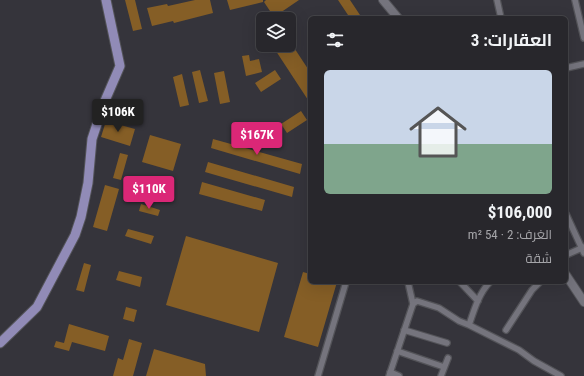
<!DOCTYPE html>
<html lang="ar">
<head>
<meta charset="utf-8">
<style>
  body { margin:0; font-family:"Roboto Condensed",Cairo,sans-serif; background:#302f34; color:#f1f3f6; direction:rtl; height:100vh; display:flex; flex-direction:column; font-size:15px; white-space:nowrap }
  * { box-sizing:border-box; margin:0 }
  p { font-size:13px; color:#a5a5a9 }
  .icon { flex:none; width:22px; height:22px; fill:none; stroke:currentColor; stroke-width:2; stroke-linecap:round; stroke-linejoin:round }
  .map { position:relative; flex:1; overflow:hidden; direction:ltr }
  .panel { position:absolute; left:308px; top:16px; width:260px; height:268px; display:flex; flex-direction:column; background:#28272c; border-radius:6px; box-shadow:0 4px 16px #0002,0 0 0 1px #444448; direction:rtl }
  .panel>* { flex:none }
  .controls { position:absolute; left:256px; top:12px; display:grid; gap:8px }
  .controls a { display:grid; place-items:center; width:40px; height:40px; border-radius:6px; background:#28272c; box-shadow:0 4px 16px #0002,0 0 0 1px #444448; font-size:20px }
  .price { position:absolute; translate:-50% -34px; padding:0 9px; border-radius:4px; background:#db2777; color:#fff; font-size:13px; line-height:26px; filter:drop-shadow(0 1px 2px #0008) }
  .price::after { content:''; position:absolute; left:50%; top:24px; width:12px; height:9px; margin-left:-6px; background:inherit; clip-path:polygon(0 0,100% 0,50% 100%) }
  .price.active { background:#222; color:#fff }
  ul { padding:0; list-style:none }
  li { display:grid; align-content:center; gap:8px; height:212px; padding:0 16px }
  li span { display:grid; place-items:center; height:124px; border-radius:6px; color:#555 }
  li>.icon { margin-inline-start:auto }
  span .icon { width:72px; height:72px; fill:#fffc; stroke-width:1 }
  li b { font-size:17px }
  h2 { display:flex; justify-content:space-between; align-items:center; height:48px; padding:0 16px; font-size:17px }
  .map>svg:first-child { display:block }
</style>
</head>
<body>
<div class="map">
<svg width="584" height="376" viewBox="0 0 584 376">
  <rect width="100%" height="100%" fill="#35343b"/>
  <path fill="#855e26" d="M 125,0 L 135,0 L 142,29 L 133,31 Z
    M 195,0 L 210,0 L 213,13 L 174,23 L 173,21 L 152,26 L 147,8 L 167,4 L 168,6 Z
    M 227,0 L 263,0 L 263,2 L 230,10 Z
    M 266,0 L 299,0 L 274,17 L 264,2 Z
    M 338,0 L 350,0 L 362,18 L 350,18 Z
    M 289,40 L 310,72 L 310,103 L 272,45 L 289,45 Z
    M 249,55 L 250,61 L 259,59 L 262,72 L 246,76 L 242,56 Z
    M 200,70 L 208,101 L 199,103 L 192,72 Z
    M 275,70 L 281,79 L 261,92 L 255,83 Z
    M 224,71 L 230,102 L 220,104 L 214,73 Z
    M 182,74 L 189,105 L 180,107 L 173,77 Z
    M 301,111 L 307,120 L 287,133 L 281,124 Z
    M 106,121 L 135,129 L 130,146 L 101,137 Z
    M 150,135 L 181,144 L 173,171 L 142,162 Z
    M 213,139 L 302,164 L 300,174 L 211,148 Z
    M 120,153 L 128,155 L 121,180 L 113,178 Z
    M 208,162 L 294,187 L 292,197 L 205,172 Z
    M 141,176 L 169,184 L 168,189 L 139,181 Z
    M 202,182 L 265,200 L 262,211 L 199,194 Z
    M 105,185 L 119,189 L 107,231 L 93,227 Z
    M 141,204 L 160,210 L 158,216 L 139,211 Z
    M 128,229 L 154,236 L 151,244 L 125,236 Z
    M 186,236 L 278,263 L 259,332 L 166,305 Z
    M 84,263 L 91,265 L 84,292 L 76,290 Z
    M 119,271 L 142,277 L 140,287 L 116,280 Z
    M 303,272 L 310,274 L 310,282 L 337,282 L 318,347 L 284,337 Z
    M 126,307 L 137,310 L 134,322 L 123,319 Z
    M 69,324 L 109,336 L 105,351 L 72,342 L 69,351 L 54,347 L 56,341 L 64,343 Z
    M 129,339 L 142,343 L 133,376 L 113,376 L 118,358 L 123,360 Z
    M 154,349 L 205,364 L 206,376 L 146,376 Z"/>
  <g fill="none" stroke-linecap="round" stroke-linejoin="round">
    <defs>
      <path id="minor" d="M 497,0 L 501,18
        M 575,0 L 584,38
        M 566,68 L 584,64
        M 566,214 L 584,253
        M 566,255 L 584,247
        M 460,282 L 478,301
        M 413,304 L 417,301 L 439,308 L 459,321 L 469,325 L 519,350 L 534,361 L 561,376
        M 469,325 C 474,310 479,293 490,282
        M 404,330 L 447,343
        M 506,330 L 532,290 L 540,282
        M 397,351 L 444,367
        M 390,372 L 399,376
        M 318,376 L 346,282
        M 389,376 L 413,304 L 408,282
        M 441,376 L 448,358"/>
      <path id="secondary" d="M 383,0 L 398,18
        M 566,275 L 584,302"/>
      <path id="primary" d="M 0,343 L 37,307 L 75,235 L 81,217 L 88,183 L 92,139 L 104,103 L 120,66 L 106,0"/>
    </defs>
    <use href="#minor" stroke="#535358" stroke-width="8"/>
    <use href="#secondary" stroke="#535358" stroke-width="10"/>
    <use href="#primary" stroke="#535358" stroke-width="11"/>
    <use href="#minor" stroke="#75747d" stroke-width="5.5"/>
    <use href="#secondary" stroke="#75747d" stroke-width="8"/>
    <use href="#primary" stroke="#918bb7" stroke-width="9"/>
  </g>
</svg>
<div class="controls">
<a><svg class="icon" aria-label="layers" viewBox="0 0 24 24"><path d="M12 4l9 5-9 5-9-5zM3 14l9 5 9-5"/></svg></a>
</div>
<b class="price active" style="left:118px;top:133px">$106K</b>
<b class="price" style="left:257px;top:156px">$167K</b>
<b class="price" style="left:149px;top:210px">$110K</b>
<section class="panel">
<h2>العقارات: 3<svg class="icon" aria-label="filters" viewBox="0 0 24 24"><path d="M4 7h16M4 17h16"/><circle cx="9" cy="7" r="2"/><circle cx="15" cy="17" r="2"/></svg></h2>
<ul>
<li><span style="background:linear-gradient(#c9d6e8 60%,#7fa58c 0)"><svg class="icon" aria-label="home" viewBox="0 0 24 24"><path d="M3 11l9-7 9 7M6 9v11h12V9"/></svg></span><div><b>$106,000</b><p>الغرف: 2 · 54 m²</p><p>شقة</p></div></li>
</ul>
</section>
</div>
</body>
</html>
